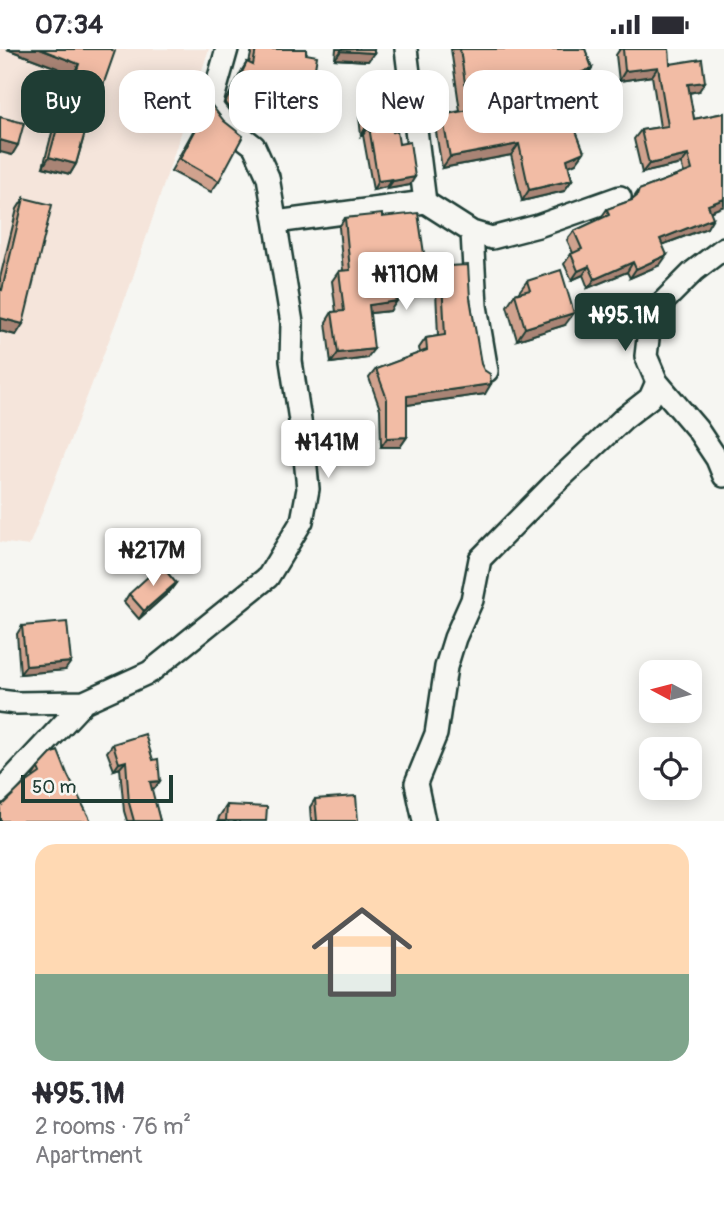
<!DOCTYPE html>
<html lang="en">
<head>
<meta charset="utf-8">
<style>
  body { margin:0; font-family:Pangolin,sans-serif; background:#f7f7f7; color:#2b2b33; height:100vh; display:flex; flex-direction:column; font-size:26px; white-space:nowrap }
  * { box-sizing:border-box; margin:0 }
  p { font-size:23px; color:#7c7c81 }
  .icon { flex:none; width:38px; height:38px; fill:none; stroke:currentColor; stroke-width:2; stroke-linecap:round; stroke-linejoin:round }
  .map { position:relative; height:772px; overflow:hidden }
  .sheet { display:flex; flex-direction:column; background:#fff; flex:1 }
  .sheet>* { flex:none }
  .top-card { position:absolute; left:21px; top:21px; width:682px; height:63px; display:flex; gap:14px }
  .needle { width:46px; rotate:277deg }
  .buttons { position:absolute; left:639px; top:611px; display:grid; gap:14px }
  .buttons a { display:grid; place-items:center; width:63px; height:63px; border-radius:14px; background:#fff; box-shadow:0 4px 18px #0003; font-size:35px }
  .scale { position:absolute; left:21px; bottom:18px; width:152px; box-sizing:border-box; padding-left:7px; border:4px solid #1f3d34; border-top:0; font-size:19px; line-height:24px; white-space:nowrap; color:#1f3d34; -webkit-text-stroke:5px #f6f6f2; paint-order:stroke }
  .price { position:absolute; translate:-50% -60px; padding:0 16px; border-radius:7px; background:#fff; color:#222; font-size:23px; line-height:46px; filter:drop-shadow(0 2px 4px #0008) }
  .price::after { content:''; position:absolute; left:50%; top:42px; width:21px; height:16px; margin-left:-10px; background:inherit; clip-path:polygon(0 0,100% 0,50% 100%) }
  .price.current { background:#1f3d34; color:#fff }
  ul { padding:0; list-style:none }
  li { display:grid; align-content:center; gap:14px; height:371px; padding:0 35px }
  li+li { border-top:2px solid #e1e1e2 }
  li span { display:grid; place-items:center; height:217px; border-radius:21px; color:#555 }
  li>.icon { margin-inline-start:auto }
  span .icon { width:126px; height:126px; fill:#fffc; stroke-width:1 }
  li b { font-size:30px }
  .chip { padding:0 24px; border-radius:21px; background:#fff; box-shadow:0 4px 18px #0003; font-size:24px; line-height:63px }
  .chip.current { background:#1f3d34; color:#fff }
  .status { display:flex; justify-content:space-between; align-items:center; height:49px; padding:0 35px; background:#fff; direction:ltr }
  .status svg { height:19px; fill:currentColor }
  .map>svg:first-child { display:block }
</style>
</head>
<body>
<div class="status"><b>07:34</b><svg viewBox="0 0 49 12"><path d="M0 12V9h3v3zM5 12V6h3v6zM10 12V3h3v9zM15 12V0h3v12zM26 1h20v11H26zM47 4h2v5h-2z"/></svg></div>
<div class="map">
<svg width="724" height="772" viewBox="0 0 724 772">
  <rect width="100%" height="100%" fill="#f6f6f2"/>
  <filter id="ink" filterUnits="userSpaceOnUse"><feTurbulence type="fractalNoise" baseFrequency=".0143" numOctaves="2"/><feDisplacementMap in="SourceGraphic" scale="14" xChannelSelector="R" yChannelSelector="G"/><feConvolveMatrix kernelMatrix="1 2 1 2 8 2 1 2 1" color-interpolation-filters="sRGB"/></filter>
  <g filter="url(#ink)">
    <path fill="#f5e5db" d="M 0,0 L 209,0 L 130,237 L 29,497 L 0,493 Z"/>
    <g fill="none" stroke-linecap="round" stroke-linejoin="round">
      <defs>
        <path id="minor" d="M 406,0 L 425,153
          M 276,173 L 425,153 L 472,183 L 492,189 L 538,177 L 620,148
          M 472,183 L 476,257 L 487,322
          M 724,199 L 694,222 L 661,255 L 649,281 L 646,307 L 657,333 L 697,380 L 717,410 L 724,427
          M 0,652 L 16,654 L 84,653 L 150,623 L 268,528 L 302,472 L 308,440 L 304,398 L 291,312 L 292,274 L 268,128 L 254,97 L 224,74 L 211,57 L 227,0
          M 0,743 L 84,653
          M 424,772 L 416,734 L 436,685 L 446,618 L 455,589 L 472,551 L 480,510 L 553,436 L 623,370 L 650,349 L 657,333"/>
      </defs>
      <use href="#minor" stroke="#1f3d34" stroke-width="26"/>
      <use href="#minor" stroke="#f6f6f2" stroke-width="21"/>
    </g>
    <path fill="#d0a28e" stroke="#1f3d34" stroke-width="2" d="M 7,0 L 110,0 L 95,59 L 90,66 L 76,115 L 70,125 L 43,118 L 58,61 L 62,55 L 73,25 Z
      M 252,0 L 306,0 L 309,56 L 303,64 L 277,60 L 270,72 L 255,64 L 248,76 L 233,65 L 225,54 L 242,21 L 247,13 L 249,14 Z
      M 336,0 L 374,0 L 368,12 L 335,10 Z
      M 451,0 L 585,0 L 592,19 L 585,30 L 564,38 L 578,81 L 576,83 L 584,103 L 576,114 L 569,117 L 572,131 L 564,142 L 522,152 L 511,106 L 442,119 L 435,77 L 442,66 L 460,62 Z
      M 620,0 L 669,0 L 670,15 L 699,42 L 689,44 L 694,70 L 724,64 L 724,157 L 711,162 L 707,179 L 662,196 L 660,216 L 630,229 L 627,223 L 588,239 L 583,226 L 572,231 L 564,215 L 571,205 L 573,204 L 567,191 L 574,182 L 600,170 L 607,160 L 632,151 L 639,141 L 684,124 L 681,115 L 642,124 L 634,90 L 641,81 L 660,78 L 652,27 L 619,32 L 616,6 Z
      M 210,54 L 219,132 L 211,143 L 171,122 L 202,66 Z
      M 364,58 L 393,83 L 399,95 L 410,136 L 387,140 L 386,138 L 373,141 L 363,86 L 361,87 L 359,67 Z
      M 24,149 L 16,286 L 0,282 L 0,229 L 17,160 Z
      M 382,168 L 426,218 L 470,249 L 485,345 L 407,356 L 407,388 L 400,398 L 381,398 L 380,360 L 369,329 L 376,320 L 420,304 L 419,299 L 426,289 L 438,287 L 436,242 L 397,248 L 390,262 L 370,264 L 367,309 L 331,314 L 326,273 L 332,263 L 336,263 L 332,232 L 339,222 L 343,222 L 339,178 L 345,169 Z
      M 527,232 L 565,276 L 517,291 L 507,257 L 515,245 L 518,244 Z
      M 176,534 L 170,542 L 139,570 L 124,553 L 129,545 Z
      M 22,577 L 65,621 L 20,625 L 17,585 Z
      M 113,695 L 160,732 L 155,739 L 151,740 L 160,772 L 127,772 L 124,762 L 120,719 L 114,721 L 107,703 Z
      M 38,719 L 68,727 L 34,728 L 33,727 Z
      M 315,750 L 358,772 L 311,772 L 310,758 Z
      M 227,756 L 266,772 L 218,772 L 219,768 Z"/>
    <path fill="#a98474" stroke="#1f3d34" stroke-width="2" d="M 7,0 L 40,0 L 79,15 L 73,25 Z
      M 341,2 L 374,4 L 368,12 L 335,10 Z
      M 658,18 L 652,27 L 619,32 L 625,22 Z
      M 592,19 L 585,30 L 554,42 L 562,32 Z
      M 705,33 L 699,42 L 681,45 L 688,35 Z
      M 281,52 L 309,56 L 303,64 L 276,59 Z
      M 366,78 L 369,78 L 363,86 L 361,87 Z
      M 0,91 L 18,96 L 12,106 L 0,103 Z
      M 519,95 L 511,106 L 442,119 L 450,108 Z
      M 584,103 L 576,114 L 559,121 L 567,110 Z
      M 688,106 L 681,115 L 642,124 L 649,115 Z
      M 49,108 L 76,115 L 70,125 L 43,118 Z
      M 415,128 L 410,136 L 387,140 L 393,132 Z
      M 392,130 L 386,138 L 373,141 L 378,132 Z
      M 572,131 L 564,142 L 522,152 L 529,141 Z
      M 724,150 L 724,157 L 702,166 L 708,156 Z
      M 713,169 L 707,179 L 653,199 L 660,190 Z
      M 667,206 L 660,216 L 630,229 L 636,220 Z
      M 633,213 L 627,223 L 588,239 L 595,230 Z
      M 589,217 L 583,226 L 572,231 L 578,222 Z
      M 442,233 L 436,242 L 389,249 L 396,239 Z
      M 397,252 L 390,262 L 362,265 L 369,256 Z
      M 574,264 L 565,276 L 517,291 L 525,279 Z
      M 0,269 L 23,275 L 16,286 L 0,282 Z
      M 374,300 L 367,309 L 331,314 L 338,304 Z
      M 491,335 L 485,345 L 400,357 L 407,347 Z
      M 407,388 L 400,398 L 381,398 L 387,389 Z
      M 176,534 L 170,542 L 139,570 L 144,562 Z
      M 71,613 L 65,621 L 20,625 L 26,617 Z
      M 126,712 L 120,719 L 114,721 L 119,714 Z
      M 160,732 L 155,739 L 144,741 L 150,733 Z"/>
    <path fill="#f2bca5" stroke="#1f3d34" stroke-width="2" d="M 40,0 L 110,0 L 115,2 L 95,59 L 92,58 L 76,115 L 49,108 L 65,51 L 66,52 L 79,15 Z
      M 256,0 L 306,0 L 306,5 L 317,7 L 309,56 L 281,52 L 275,64 L 259,56 L 253,68 L 239,57 L 231,46 L 247,13 L 253,16 Z
      M 341,0 L 374,0 L 374,4 L 341,2 Z
      M 460,0 L 585,0 L 592,19 L 562,32 L 578,81 L 576,82 L 584,103 L 567,110 L 572,131 L 529,141 L 519,95 L 450,108 L 442,66 L 469,61 Z
      M 623,0 L 669,0 L 670,15 L 702,10 L 705,33 L 688,35 L 694,70 L 724,64 L 724,150 L 708,156 L 713,169 L 660,190 L 667,206 L 636,220 L 633,213 L 595,230 L 589,217 L 578,222 L 571,205 L 582,200 L 574,182 L 609,166 L 607,160 L 632,151 L 637,147 L 639,141 L 692,121 L 688,106 L 649,115 L 641,81 L 668,77 L 658,18 L 625,22 Z
      M 210,54 L 224,72 L 243,87 L 219,132 L 180,110 Z
      M 390,56 L 393,83 L 397,82 L 399,95 L 410,93 L 415,128 L 393,132 L 392,130 L 378,132 L 369,78 L 366,78 L 364,58 Z
      M 0,68 L 24,74 L 18,96 L 0,91 Z
      M 24,149 L 52,156 L 23,275 L 0,269 L 0,240 L 2,241 Z
      M 418,164 L 426,218 L 468,216 L 470,249 L 481,315 L 484,321 L 490,325 L 491,335 L 407,347 L 407,388 L 387,389 L 387,350 L 376,320 L 427,301 L 426,289 L 445,286 L 442,233 L 396,239 L 397,252 L 369,256 L 374,300 L 338,304 L 332,263 L 344,262 L 339,222 L 350,221 L 345,169 L 382,165 L 382,168 Z
      M 561,221 L 574,264 L 525,279 L 515,245 L 530,241 L 527,232 Z
      M 161,516 L 176,534 L 144,562 L 129,545 Z
      M 67,573 L 71,613 L 26,617 L 22,577 Z
      M 145,685 L 153,711 L 158,710 L 160,732 L 150,733 L 160,772 L 134,772 L 129,754 L 126,712 L 119,714 L 113,695 Z
      M 58,702 L 68,727 L 91,772 L 0,772 L 0,758 L 23,736 L 40,724 L 38,719 L 51,705 Z
      M 356,747 L 358,772 L 317,772 L 315,750 Z
      M 227,756 L 267,758 L 266,772 L 226,772 Z"/>
  </g>
</svg>
<div class="buttons">
<a><svg class="needle" viewBox="-14 -14 28 28"><path d="M0-13l5 13h-10z" fill="#e53935"/><path d="M0 13l5-13h-10z" fill="#7c7c81"/></svg></a>
<a><svg class="icon" aria-label="locate" viewBox="0 0 24 24"><circle cx="12" cy="12" r="6"/><path d="M12 2v4M12 18v4M2 12h4M18 12h4"/></svg></a>
</div>
<div class="scale">50 m</div>
<b class="price" style="left:406px;top:263px">₦110M</b>
<b class="price current" style="left:625px;top:304px">₦95.1M</b>
<b class="price" style="left:328px;top:431px">₦141M</b>
<b class="price" style="left:153px;top:539px">₦217M</b>
<div class="top-card">
<a class="chip current">Buy</a>
<a class="chip">Rent</a>
<a class="chip">Filters</a>
<a class="chip">New</a>
<a class="chip">Apartment</a>
</div>
</div>
<section class="sheet">
<ul>
<li><span style="background:linear-gradient(#ffd9b3 60%,#7fa58c 0)"><svg class="icon" aria-label="home" viewBox="0 0 24 24"><path d="M3 11l9-7 9 7M6 9v11h12V9"/></svg></span><div><b>₦95.1M</b><p>2 rooms · 76 m²</p><p>Apartment</p></div></li>
</ul>
</section>
</body>
</html>
